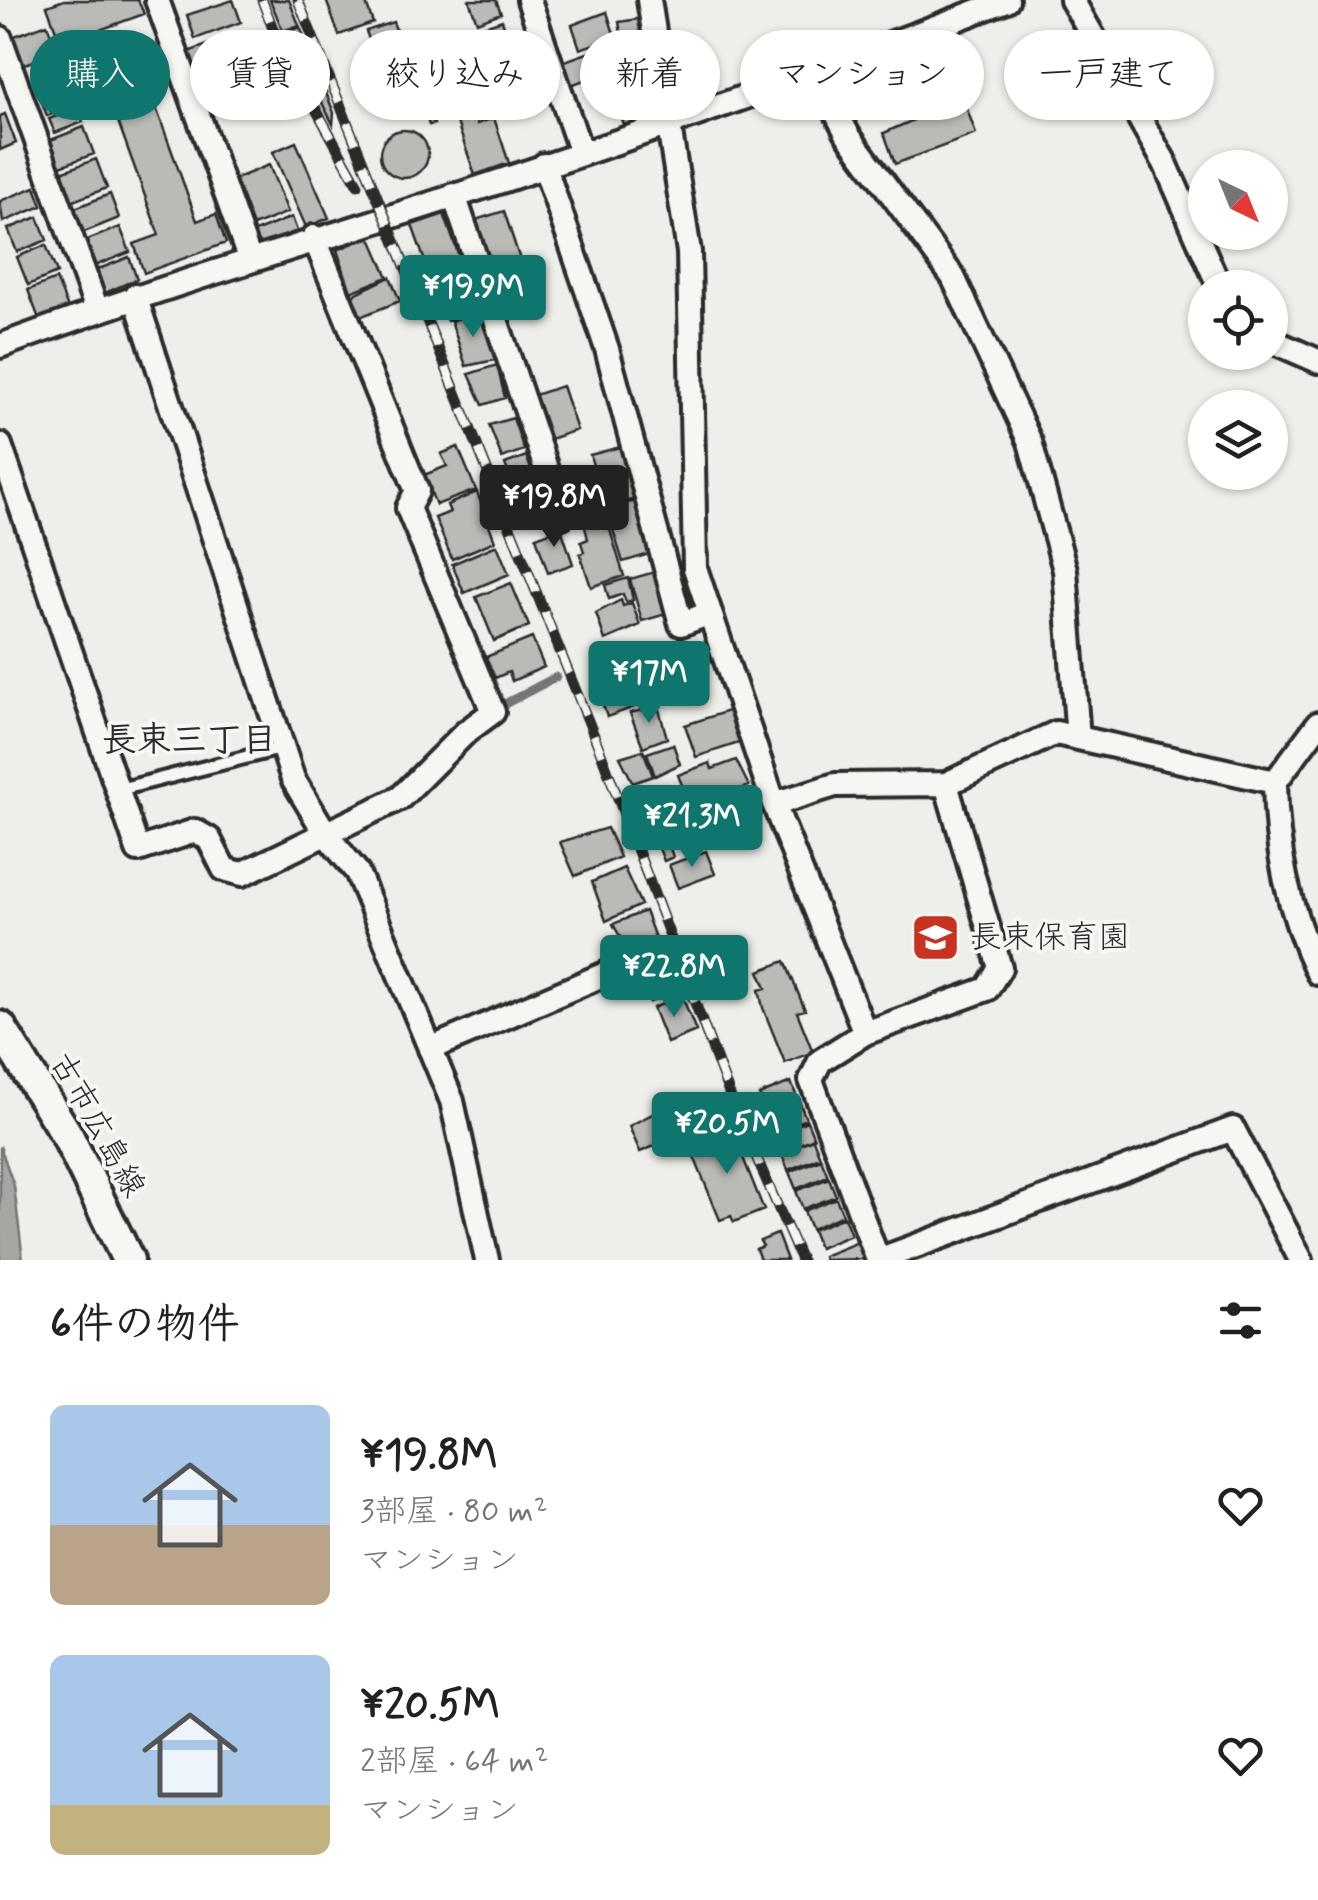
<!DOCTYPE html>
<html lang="ja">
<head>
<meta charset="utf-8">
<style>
  body { margin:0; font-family:Mynerve,"Klee One",sans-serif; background:#f2f2f2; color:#202124; height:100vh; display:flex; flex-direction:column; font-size:38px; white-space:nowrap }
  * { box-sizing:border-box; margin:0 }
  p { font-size:32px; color:#757577 }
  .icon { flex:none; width:55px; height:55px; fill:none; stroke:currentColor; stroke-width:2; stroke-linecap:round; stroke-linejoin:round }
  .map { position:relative; height:1260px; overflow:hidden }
  .sheet { display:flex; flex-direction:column; background:#fff; flex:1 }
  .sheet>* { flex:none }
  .top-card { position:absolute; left:30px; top:30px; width:1260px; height:90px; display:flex; gap:20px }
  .needle { width:65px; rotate:137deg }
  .fabs { position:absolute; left:1188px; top:150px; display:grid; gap:20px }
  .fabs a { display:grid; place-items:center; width:100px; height:100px; border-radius:50%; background:#fff; box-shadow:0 2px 8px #0004; font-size:50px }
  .price { position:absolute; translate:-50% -85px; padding:0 22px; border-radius:10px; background:#0f766e; color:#fff; font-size:32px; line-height:65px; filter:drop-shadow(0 2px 5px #0008) }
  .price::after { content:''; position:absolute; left:50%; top:60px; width:30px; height:22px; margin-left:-15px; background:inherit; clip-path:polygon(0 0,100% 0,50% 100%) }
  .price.current { background:#222; color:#fff }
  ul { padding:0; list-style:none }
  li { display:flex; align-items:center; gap:30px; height:250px; padding:0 50px }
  li span { display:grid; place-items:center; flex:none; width:280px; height:200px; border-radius:15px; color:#555 }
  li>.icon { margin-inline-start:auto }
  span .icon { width:120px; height:120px; fill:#fffc; stroke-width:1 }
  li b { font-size:42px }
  h2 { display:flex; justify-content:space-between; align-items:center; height:120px; padding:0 50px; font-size:42px }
  .tag { padding:0 35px; border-radius:45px; background:#fff; box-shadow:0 2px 8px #0004; font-size:35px; line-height:90px }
  .tag.current { background:#0f766e; color:#fff }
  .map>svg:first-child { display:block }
</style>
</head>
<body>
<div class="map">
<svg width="1318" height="1260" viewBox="0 0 1318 1260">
  <rect width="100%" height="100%" fill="#eeeeea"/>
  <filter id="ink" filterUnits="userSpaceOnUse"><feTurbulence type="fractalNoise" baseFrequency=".01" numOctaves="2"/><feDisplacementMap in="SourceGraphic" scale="20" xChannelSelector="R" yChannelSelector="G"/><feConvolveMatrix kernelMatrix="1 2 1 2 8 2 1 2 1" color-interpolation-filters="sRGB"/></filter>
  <g filter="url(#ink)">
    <path fill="#a6a6a3" stroke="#757573" stroke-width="2.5" d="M 0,1146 L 14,1186 L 23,1260 L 0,1260 Z"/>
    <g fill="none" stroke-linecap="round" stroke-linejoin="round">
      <path stroke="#757573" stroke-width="9" d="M 497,708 L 556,677"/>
    </g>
    <path fill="#babab7" stroke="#2b2b2b" stroke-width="2.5" d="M 64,0 L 138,0 L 144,14 L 61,44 L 47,6 Z
      M 233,0 L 241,22 L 195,39 L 187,15 Z
      M 270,0 L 289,0 L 299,25 L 283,31 Z
      M 326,0 L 365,0 L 373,23 L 339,35 Z
      M 469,0 L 496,0 L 501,13 L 477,22 Z
      M 607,12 L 615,37 L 580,49 L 572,25 Z
      M 639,19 L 645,59 L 626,62 L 619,22 Z
      M 502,20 L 506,32 L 480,41 L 475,29 Z
      M 393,22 L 403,48 L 375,57 L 366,31 Z
      M 47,24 L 58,53 L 19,66 L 9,38 Z
      M 300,27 L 334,113 L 333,124 L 286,33 Z
      M 244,32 L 253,59 L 195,80 L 185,53 Z
      M 508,35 L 512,46 L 485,56 L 480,44 Z
      M 612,44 L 620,67 L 571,85 L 562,62 Z
      M 473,47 L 486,84 L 451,97 L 438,59 Z
      M 509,60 L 515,77 L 531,72 L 539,94 L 501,107 L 487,67 Z
      M 412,64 L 434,124 L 429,125 L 407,66 Z
      M 640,75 L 650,105 L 638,109 L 642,120 L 624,125 L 611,85 Z
      M 145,77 L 197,221 L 216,214 L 226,243 L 144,273 L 134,244 L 159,235 L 107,91 Z
      M 71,91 L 76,105 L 47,116 L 42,102 Z
      M 963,98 L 976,134 L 895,164 L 884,133 Z
      M 468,99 L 477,124 L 494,118 L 509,163 L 475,175 L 451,105 Z
      M 78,108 L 83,122 L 55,133 L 49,119 Z
      M 5,114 L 16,143 L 0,150 L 0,116 Z
      M 84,127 L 94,154 L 58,167 L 48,141 Z
      M380 154a24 24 0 1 1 48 0a24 24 0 1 1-48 0Z
      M 296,142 L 329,218 L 306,227 L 273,152 Z
      M 96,159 L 107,188 L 68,203 L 56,174 Z
      M 269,165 L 288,212 L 253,226 L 235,179 Z
      M 35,187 L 42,206 L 3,222 L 0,201 Z
      M 110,194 L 119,218 L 79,234 L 70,210 Z
      M 504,211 L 521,263 L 490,273 L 472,221 Z
      M 444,214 L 460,259 L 428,270 L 412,225 Z
      M 38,217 L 47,240 L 17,252 L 8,229 Z
      M 292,217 L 297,231 L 258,247 L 252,233 Z
      M 120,227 L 130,252 L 92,267 L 82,242 Z
      M 370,236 L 388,277 L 351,292 L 337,250 Z
      M 46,245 L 57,273 L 28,285 L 17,257 Z
      M 129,257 L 137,279 L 103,294 L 94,271 Z
      M 462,264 L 480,310 L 447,321 L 429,275 Z
      M 390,277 L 400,301 L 360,317 L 352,298 L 355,294 Z
      M 56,279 L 68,308 L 39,319 L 28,290 Z
      M 480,312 L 495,360 L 466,366 L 451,321 Z
      M 497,365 L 505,398 L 483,405 L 469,374 Z
      M 562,386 L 577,430 L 544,441 L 542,419 L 536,420 L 533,412 L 539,410 L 528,397 Z
      M 513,418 L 524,450 L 502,458 L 489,425 Z
      M 624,446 L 629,467 L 596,476 L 590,455 Z
      M 458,447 L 476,490 L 436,505 L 424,475 L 447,466 L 441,454 Z
      M 526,456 L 547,511 L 525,519 L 505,464 Z
      M 629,467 L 638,498 L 608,507 L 599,475 Z
      M 477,492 L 495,541 L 452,559 L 435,518 L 450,512 L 447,505 Z
      M 640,500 L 653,553 L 623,562 L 613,530 L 624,527 L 616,506 Z
      M 605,514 L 624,576 L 591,587 L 580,554 L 584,552 L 581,542 L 588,539 L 584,523 Z
      M 561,528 L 573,564 L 548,573 L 536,537 Z
      M 497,545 L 509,574 L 464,593 L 452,564 Z
      M 658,571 L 670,613 L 642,621 L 630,579 Z
      M 628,578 L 633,600 L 626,602 L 623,594 L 609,599 L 605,585 Z
      M 511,583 L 529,626 L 494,641 L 476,597 Z
      M 621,600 L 623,606 L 632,603 L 640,625 L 605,640 L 596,613 Z
      M 532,638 L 544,667 L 512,681 L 509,672 L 495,678 L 486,657 Z
      M 638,653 L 645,673 L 610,686 L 603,665 Z
      M 631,682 L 640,705 L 607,717 L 599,693 Z
      M 658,706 L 667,738 L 643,747 L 630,713 Z
      M 734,709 L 745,741 L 696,757 L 685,725 Z
      M 673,744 L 680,764 L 655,776 L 647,753 Z
      M 643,750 L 653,776 L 633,783 L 620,757 Z
      M 736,760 L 749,786 L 691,808 L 678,775 L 710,763 L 712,769 Z
      M 673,813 L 682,837 L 668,842 L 673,857 L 664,861 L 649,823 Z
      M 607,828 L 620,857 L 575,876 L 560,842 Z
      M 706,851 L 715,874 L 678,888 L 669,865 Z
      M 624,868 L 641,905 L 606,921 L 592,882 Z
      M 645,911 L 657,943 L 630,954 L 613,924 Z
      M 665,961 L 677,991 L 650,1002 L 638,971 Z
      M 785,961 L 805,1010 L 797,1012 L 813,1052 L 785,1063 L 763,1008 L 759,990 L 766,988 L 759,971 Z
      M 682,996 L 696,1031 L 667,1043 L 653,1008 Z
      M 791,1082 L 798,1100 L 766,1113 L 759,1095 Z
      M 799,1101 L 806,1119 L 774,1132 L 766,1114 Z
      M 664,1108 L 676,1137 L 640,1152 L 629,1126 Z
      M 807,1121 L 814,1138 L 781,1152 L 774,1134 Z
      M 732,1130 L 764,1210 L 734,1222 L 731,1216 L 720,1220 L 690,1147 Z
      M 813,1139 L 820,1157 L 788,1170 L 781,1152 Z
      M 821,1159 L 828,1176 L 796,1189 L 789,1172 Z
      M 829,1178 L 836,1196 L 803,1209 L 796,1191 Z
      M 836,1198 L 843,1215 L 811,1229 L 804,1211 Z
      M 844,1217 L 851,1235 L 819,1248 L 812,1230 Z
      M 777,1234 L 787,1260 L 760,1260 L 756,1249 L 763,1246 L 760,1241 Z
      M 858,1242 L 865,1259 L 824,1260 L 823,1256 Z"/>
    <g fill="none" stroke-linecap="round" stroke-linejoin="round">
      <defs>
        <path id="lane" d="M 117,790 L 282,748"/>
        <path id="street" d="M 157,0 L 249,258
          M 529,0 L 581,153
          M 649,0 L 689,252 L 695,568 L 774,804 L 865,1033
          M 1072,0 L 1165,163 L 1220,288
          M 0,38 L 97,310
          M 815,73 L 848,135 L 953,277 L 1030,442 L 1065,570 L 1078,738
          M 544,165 L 607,349 L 681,624 L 710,613
          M 454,195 L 562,516
          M 135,296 L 293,779 L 326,834 L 357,872 L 452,1101 L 487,1260
          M 1270,340 L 1318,361
          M 0,346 C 129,298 259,258 390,217 C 598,151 803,78 1007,0
          M 0,445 L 138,850 L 195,831 L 209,839 L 224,869 L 242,874 L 400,798 L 466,732 L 493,712 L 408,508 L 417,491 L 314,237
          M 1318,724 L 1275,782 C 1276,851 1288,910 1318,973
          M 774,804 L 835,785 L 946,784 L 1056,733 L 1275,782
          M 430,1049 L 652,954
          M 878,1260 L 811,1080 L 820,1061 L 865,1033 L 987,989 L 1000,968 L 946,784
          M 878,1260 L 1233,1129 L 1301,1260"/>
        <path id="secondary" d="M 0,1027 L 68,1137 L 128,1260"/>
      </defs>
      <use href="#lane" stroke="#2b2b2b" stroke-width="19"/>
      <use href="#street" stroke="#2b2b2b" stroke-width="30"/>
      <use href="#secondary" stroke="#2b2b2b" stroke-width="38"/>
      <use href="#lane" stroke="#f6f6f2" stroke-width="11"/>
      <use href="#street" stroke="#f6f6f2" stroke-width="22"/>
      <use href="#secondary" stroke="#f6f6f2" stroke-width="30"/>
      <defs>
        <path id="rail" d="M 262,0 L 277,39 L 358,185
          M 298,0 L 601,753 L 732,1101 L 801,1260"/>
      </defs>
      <use href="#rail" stroke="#2b2b2b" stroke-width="11"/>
      <use href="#rail" stroke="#f6f6f2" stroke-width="8" stroke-dasharray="22" stroke-linecap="butt"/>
    </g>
  </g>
  <defs>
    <symbol id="school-square" viewBox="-11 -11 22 22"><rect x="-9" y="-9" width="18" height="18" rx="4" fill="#c8321e" stroke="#f6f6f2"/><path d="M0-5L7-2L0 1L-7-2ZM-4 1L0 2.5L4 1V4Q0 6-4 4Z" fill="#fff"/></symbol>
  </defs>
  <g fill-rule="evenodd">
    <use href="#school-square" x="908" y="910" width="55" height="55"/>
  </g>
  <g text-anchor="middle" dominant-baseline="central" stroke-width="8" stroke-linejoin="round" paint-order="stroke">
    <g font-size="32" fill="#2b2b2b" stroke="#f6f6f2" text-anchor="start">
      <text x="970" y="938">長束保育園</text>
    </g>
    <g font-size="32" fill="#2b2b2b" stroke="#f6f6f2">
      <text transform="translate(97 1125) rotate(61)">古市広島線</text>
    </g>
    <g font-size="35" font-weight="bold" fill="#2b2b2b" stroke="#f6f6f2">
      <text x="189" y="741">長束三丁目</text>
    </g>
  </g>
</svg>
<div class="fabs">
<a><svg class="needle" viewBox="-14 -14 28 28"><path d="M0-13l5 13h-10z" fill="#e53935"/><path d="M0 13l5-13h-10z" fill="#757577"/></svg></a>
<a><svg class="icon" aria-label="locate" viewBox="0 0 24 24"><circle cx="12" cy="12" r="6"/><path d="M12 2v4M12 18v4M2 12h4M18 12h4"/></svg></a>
<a><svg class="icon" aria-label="layers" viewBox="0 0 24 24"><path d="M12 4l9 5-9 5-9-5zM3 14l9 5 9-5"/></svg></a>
</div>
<b class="price" style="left:473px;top:340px">¥19.9M</b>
<b class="price current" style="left:554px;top:550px">¥19.8M</b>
<b class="price" style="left:649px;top:726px">¥17M</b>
<b class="price" style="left:692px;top:870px">¥21.3M</b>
<b class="price" style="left:674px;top:1020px">¥22.8M</b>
<b class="price" style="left:727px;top:1177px">¥20.5M</b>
<div class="top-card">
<a class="tag current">購入</a>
<a class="tag">賃貸</a>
<a class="tag">絞り込み</a>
<a class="tag">新着</a>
<a class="tag">マンション</a>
<a class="tag">一戸建て</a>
</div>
</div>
<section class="sheet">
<h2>6件の物件<svg class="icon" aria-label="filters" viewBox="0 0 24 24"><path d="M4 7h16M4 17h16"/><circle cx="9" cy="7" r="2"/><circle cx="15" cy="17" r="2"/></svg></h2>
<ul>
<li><span style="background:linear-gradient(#a9c7e8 60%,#b9a48a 0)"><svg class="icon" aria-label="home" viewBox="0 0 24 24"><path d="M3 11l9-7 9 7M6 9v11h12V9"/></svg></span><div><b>¥19.8M</b><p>3部屋 · 80 m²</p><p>マンション</p></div><svg class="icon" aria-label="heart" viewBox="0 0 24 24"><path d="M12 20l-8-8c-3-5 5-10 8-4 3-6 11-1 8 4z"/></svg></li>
<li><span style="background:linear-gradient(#a9c7e8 75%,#c2b280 0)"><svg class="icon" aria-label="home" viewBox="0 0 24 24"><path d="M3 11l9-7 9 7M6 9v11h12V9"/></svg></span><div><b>¥20.5M</b><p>2部屋 · 64 m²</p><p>マンション</p></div><svg class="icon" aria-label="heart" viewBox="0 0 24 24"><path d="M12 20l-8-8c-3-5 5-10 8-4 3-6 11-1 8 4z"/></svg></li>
</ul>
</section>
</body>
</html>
